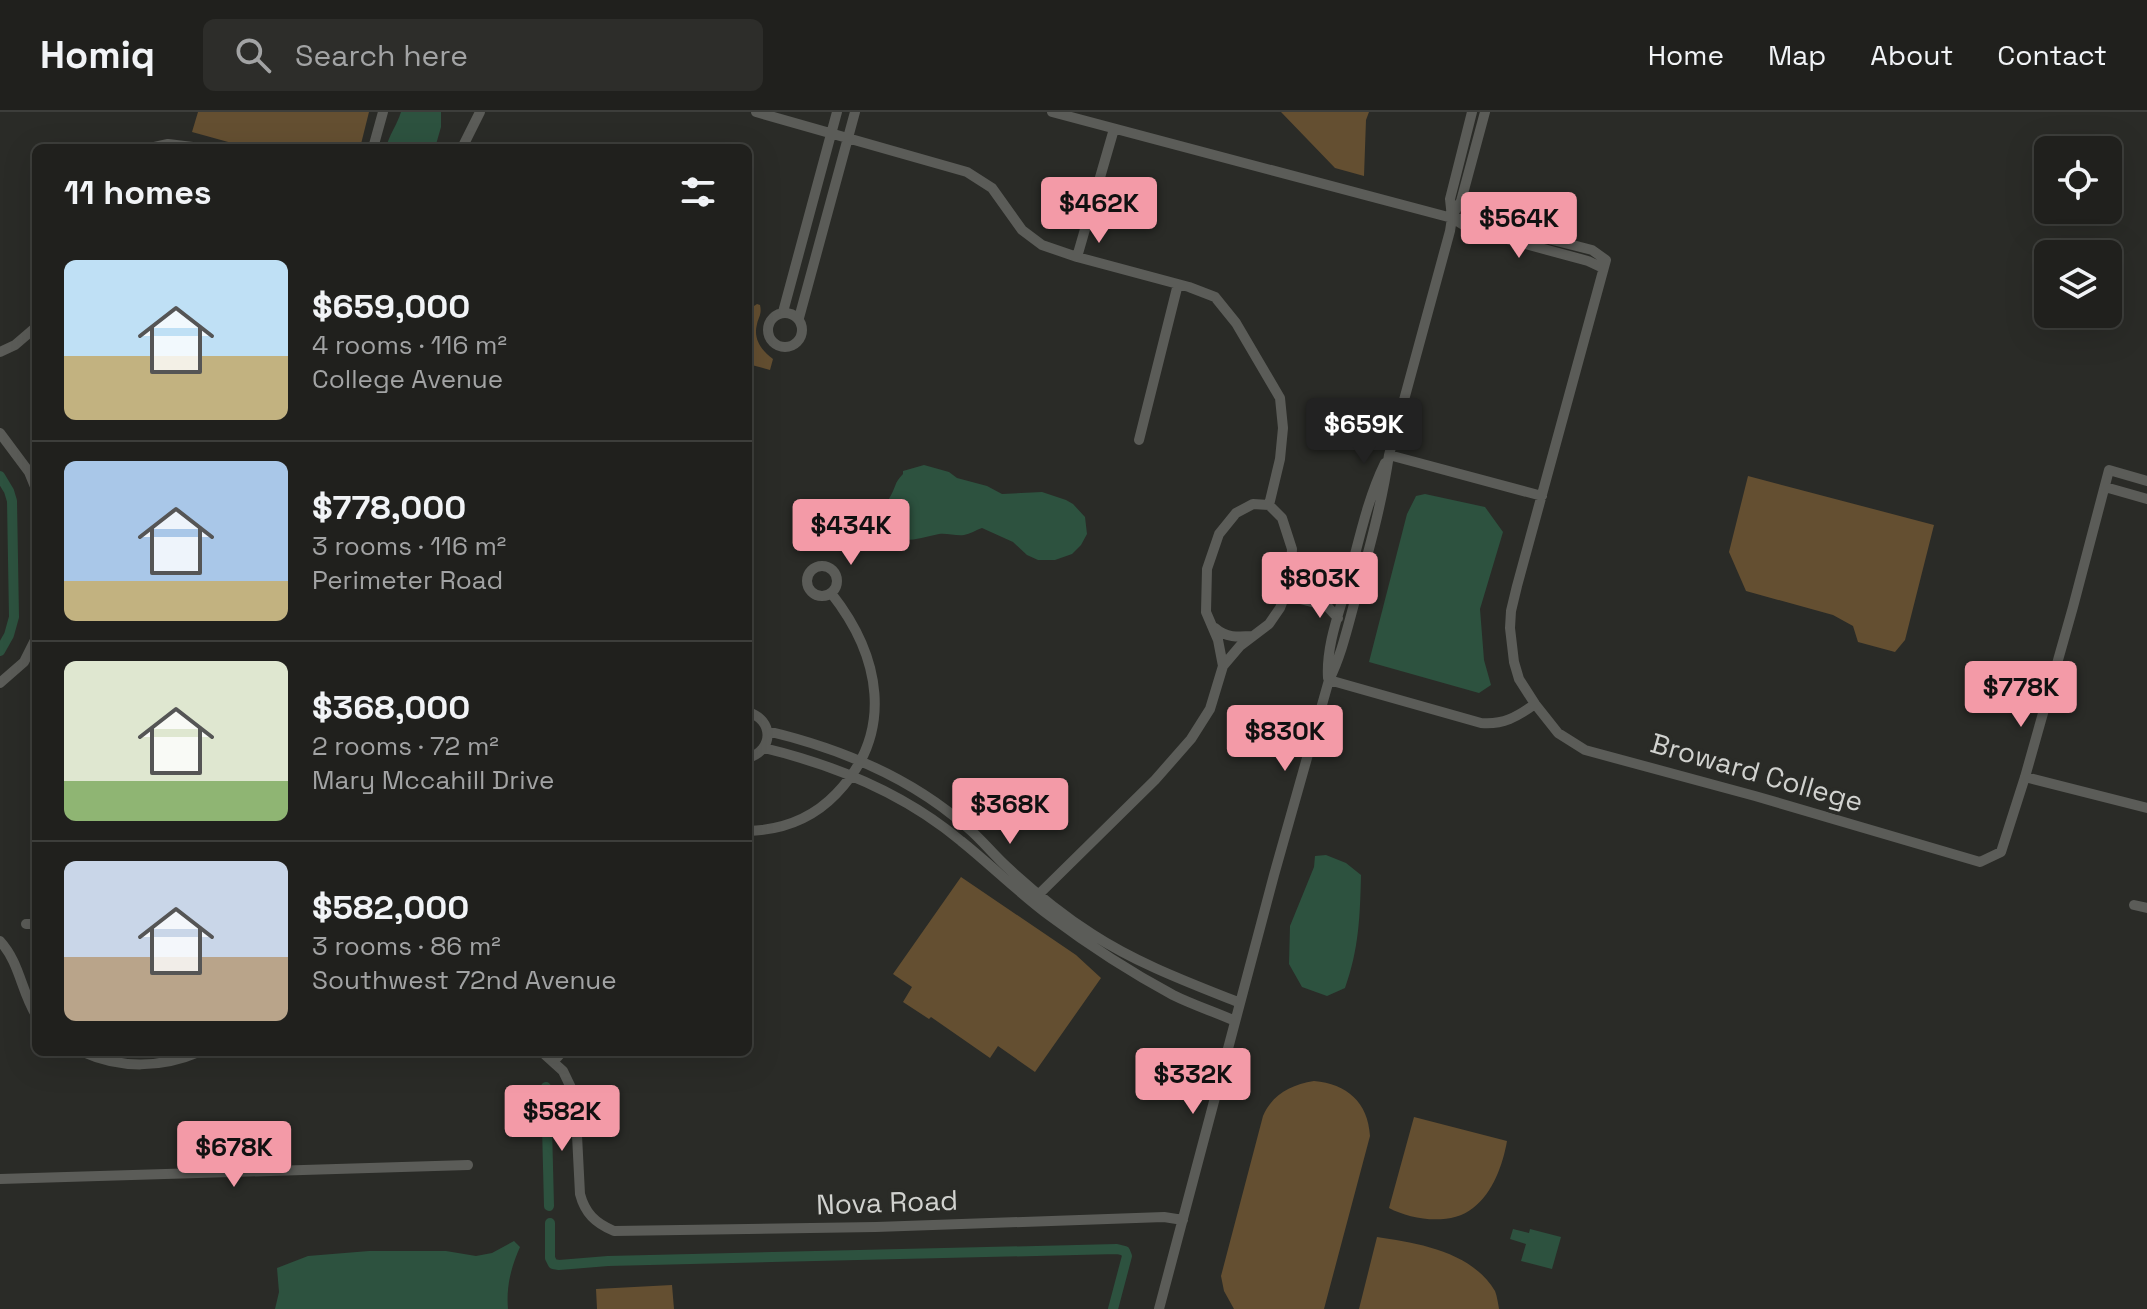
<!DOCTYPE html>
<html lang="en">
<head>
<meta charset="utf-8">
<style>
  body { margin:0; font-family:"Space Grotesk",sans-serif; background:#2d2d2a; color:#f1f3f6; height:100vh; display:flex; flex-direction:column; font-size:30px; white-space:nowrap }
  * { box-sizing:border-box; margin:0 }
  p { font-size:26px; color:#a2a3a4 }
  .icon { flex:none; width:44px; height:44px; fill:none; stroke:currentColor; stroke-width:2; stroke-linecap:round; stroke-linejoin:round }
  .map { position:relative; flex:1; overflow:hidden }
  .sheet { position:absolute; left:32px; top:32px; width:720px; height:912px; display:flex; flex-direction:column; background:#20201d; border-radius:12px; box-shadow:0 8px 32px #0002,0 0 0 2px #3d3e3b }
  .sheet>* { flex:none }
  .buttons { position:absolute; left:2034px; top:24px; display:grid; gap:16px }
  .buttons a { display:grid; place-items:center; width:88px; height:88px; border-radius:12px; background:#20201d; box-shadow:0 8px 32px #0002,0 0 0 2px #3d3e3b; font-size:40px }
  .price { position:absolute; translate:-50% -68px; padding:0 18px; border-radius:8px; background:#f39aa7; color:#111; font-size:26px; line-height:52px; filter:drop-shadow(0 2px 4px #0008) }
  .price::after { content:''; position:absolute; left:50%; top:48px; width:24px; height:18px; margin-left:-12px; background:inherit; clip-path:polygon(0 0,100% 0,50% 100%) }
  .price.on { background:#222; color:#fff }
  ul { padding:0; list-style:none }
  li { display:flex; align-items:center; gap:24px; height:200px; padding:0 32px }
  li+li { border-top:2px solid #3d3e3b }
  li span { display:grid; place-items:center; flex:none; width:224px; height:160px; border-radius:12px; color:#555 }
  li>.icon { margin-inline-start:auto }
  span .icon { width:96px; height:96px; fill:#fffc; stroke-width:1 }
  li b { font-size:34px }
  h2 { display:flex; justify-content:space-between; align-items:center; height:96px; padding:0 32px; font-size:34px }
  header { display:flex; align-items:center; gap:48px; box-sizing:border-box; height:112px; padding:0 40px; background:#20201d; border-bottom:2px solid #3d3e3b }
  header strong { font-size:38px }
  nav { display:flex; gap:44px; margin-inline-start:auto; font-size:28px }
  .search { width:560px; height:72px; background:#2d2d2a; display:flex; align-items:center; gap:20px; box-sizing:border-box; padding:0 28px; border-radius:12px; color:#a2a3a4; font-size:30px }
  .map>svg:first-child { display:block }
</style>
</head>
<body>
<header>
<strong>Homiq</strong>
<div class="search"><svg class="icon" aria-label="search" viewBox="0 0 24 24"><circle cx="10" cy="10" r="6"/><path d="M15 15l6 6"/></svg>Search here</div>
<nav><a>Home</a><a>Map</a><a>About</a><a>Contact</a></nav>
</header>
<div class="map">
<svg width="2147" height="1197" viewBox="0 0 2147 1197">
  <rect width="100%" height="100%" fill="#2a2b27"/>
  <path fill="#644f31" d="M 198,0 L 369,0 L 360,36 L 250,36 L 192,20 Z
    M 1281,0 L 1369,0 L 1366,8 L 1364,64 L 1335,56 Z
    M 757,192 L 760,193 C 762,202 759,204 757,212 C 753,227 761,238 773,247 L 770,258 L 748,252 L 748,193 L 754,194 Z
    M 1748,364 L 1934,413 L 1905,528 L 1895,540 L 1858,530 L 1853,514 L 1833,503 L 1746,479 L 1729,440 Z
    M 961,765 L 1076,843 L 1101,866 L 1035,960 L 998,934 L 990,946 L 931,905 L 929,907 L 903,890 L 912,875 L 893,862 Z
    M 1314,969 C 1347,972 1368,990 1370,1024 L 1324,1197 L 1234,1197 L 1224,1179 L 1221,1164 L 1263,1004 C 1273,982 1290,973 1314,969 Z
    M 1414,1005 L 1507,1029 C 1503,1052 1493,1081 1473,1096 C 1451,1114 1412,1108 1389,1096 Z
    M 1377,1125 C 1417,1131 1471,1139 1495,1179 C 1497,1184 1498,1191 1499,1197 L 1359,1197 Z
    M 672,1173 L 674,1197 L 597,1197 L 596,1177 Z"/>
  <path fill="#2d523f" d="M 401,0 L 441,0 L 441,15 L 435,36 L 386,36 C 389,23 397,13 401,0 Z
    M 924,353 L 949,360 L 957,366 L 987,374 L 1002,382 L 1042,380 L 1066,388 L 1073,392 L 1085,405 L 1087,422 L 1081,433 L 1072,442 L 1055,448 L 1038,448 L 1027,443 L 1013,430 L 982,416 C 976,418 970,422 964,423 C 956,424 947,421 939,422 C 914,427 893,437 877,410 C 880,400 885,394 890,385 C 896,375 894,371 903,362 L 903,359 Z
    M 1425,382 L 1485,395 L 1503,420 L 1480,497 L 1484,548 L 1491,573 L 1479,581 L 1369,550 L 1407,402 L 1416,384 Z
    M 1326,743 L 1346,751 L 1361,763 C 1360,804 1359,837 1345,876 L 1327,884 L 1302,875 L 1289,852 L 1290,814 L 1314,755 L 1315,744 Z
    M 1513,1117 L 1529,1121 L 1530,1117 L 1561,1125 L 1552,1157 L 1521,1149 L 1526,1132 L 1510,1127 Z
    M 514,1129 L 520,1135 C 511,1155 506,1175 508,1197 L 275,1197 L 279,1180 L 277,1156 L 308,1144 L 369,1139 L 446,1139 L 476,1144 L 492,1141 Z"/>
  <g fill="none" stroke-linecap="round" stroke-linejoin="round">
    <path stroke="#2d523f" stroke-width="10" d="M 0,364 L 9,379 L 12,389 L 14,505 L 9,523 L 0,539
      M 546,975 L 549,1094
      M 550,1111 L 550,1146 L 553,1152 L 559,1153 L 608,1149 L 1117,1137 L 1125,1139 L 1127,1144 L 1113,1197"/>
    <path stroke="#5b5c58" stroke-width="10" d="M 756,0 L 967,60 L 992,76 L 1022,118 L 1042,133 L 1077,145 L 1189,175 L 1215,185 L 1236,211 L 1280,286 L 1283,316 L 1280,347 L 1269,393
      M 1052,0 L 1452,106 L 1483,110 L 1592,138 L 1606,148 L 1517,474 L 1511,499 L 1510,516 L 1514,550 L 1519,567 L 1535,592 L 1558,621 L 1585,638 L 1755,684 L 1980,750 L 2001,740 L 2025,665 L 2073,495 L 2109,358 L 2147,369
      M 150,36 L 168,32 L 201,36
      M 373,36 L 383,0
      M 462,36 L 480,0
      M 1452,104 L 1461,89 L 1485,0
      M 1457,109 L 1470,117 L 1588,149 L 1603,156
      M 1077,145 L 1114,17
      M 783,200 L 837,0
      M768 218a17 17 0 1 1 34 0a17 17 0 1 1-34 0Z
      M 799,206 L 855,0
      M 0,240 L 15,233 L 36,215
      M 0,321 L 29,360 L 36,377
      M 1139,328 L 1178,172
      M 1389,343 L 1542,384
      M 2105,375 L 2147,387
      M807 469a15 15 0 1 1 30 0a15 15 0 1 1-30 0Z
      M 1292,457 C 1318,464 1332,476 1351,452
      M 1285,483 L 1327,494 L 1338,506
      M 1215,516 C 1226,526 1238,525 1253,524
      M 1328,566 C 1326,534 1339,501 1348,469 C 1359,429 1367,388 1385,351
      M 1329,568 L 1481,611 C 1503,613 1517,605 1535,592
      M 0,571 L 24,550 L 36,526
      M 748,600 C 774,608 774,638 748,646
      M 767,619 C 839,636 912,666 968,716 C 982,728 993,742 1006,754 C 1033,779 1061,802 1092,822 C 1138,852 1190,871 1240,891
      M 764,636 C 835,653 905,682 961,729 C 991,753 1019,781 1050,804 C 1086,831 1134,862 1173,883 C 1193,893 1215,900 1235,909
      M 2025,665 L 2147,696
      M 748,719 C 782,718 812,707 836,682 C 896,620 880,543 831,481
      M 1032,789 L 1155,668 L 1191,627 L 1210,597 L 1223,554 L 1240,534 L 1269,512 L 1280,496 L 1290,470 L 1292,437 L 1282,406 L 1269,393 L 1253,392 L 1236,401 L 1219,422 L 1207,457 L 1206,500 L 1218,528 L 1223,554
      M 2134,793 L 2147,796
      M 26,812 L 36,812
      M 0,829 C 20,851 21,879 36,903
      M 83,940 C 120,957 162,956 199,940
      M 542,940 L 563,959 L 575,984 L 580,1082 C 585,1101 595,1111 614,1119 L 876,1115 L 1164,1105 L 1183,1108
      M 554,949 L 562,940
      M 0,1067 L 468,1053
      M 1159,1197 L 1274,763 L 1329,568 C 1342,542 1348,513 1356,485 C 1369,438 1382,391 1389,343 L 1450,119 L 1452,106 L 1450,87 L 1472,0"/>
  </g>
  <g text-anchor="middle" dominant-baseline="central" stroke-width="7" stroke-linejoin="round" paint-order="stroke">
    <g font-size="28" fill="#d1d2cf" stroke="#2a2b27">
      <text transform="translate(1757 660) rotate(16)">Broward College</text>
      <text transform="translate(887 1090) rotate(-2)">Nova Road</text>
    </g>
  </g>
</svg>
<div class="buttons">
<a><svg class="icon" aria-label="locate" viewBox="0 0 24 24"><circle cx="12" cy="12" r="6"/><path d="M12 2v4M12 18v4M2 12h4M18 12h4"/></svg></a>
<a><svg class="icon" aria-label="layers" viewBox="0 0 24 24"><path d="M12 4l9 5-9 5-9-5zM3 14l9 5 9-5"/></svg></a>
</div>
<b class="price" style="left:1099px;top:133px">$462K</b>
<b class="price" style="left:1519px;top:148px">$564K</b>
<b class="price on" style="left:1364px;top:354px">$659K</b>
<b class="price" style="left:851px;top:455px">$434K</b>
<b class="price" style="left:1320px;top:508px">$803K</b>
<b class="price" style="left:2021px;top:617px">$778K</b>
<b class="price" style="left:1285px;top:661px">$830K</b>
<b class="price" style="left:1010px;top:734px">$368K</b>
<b class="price" style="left:1193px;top:1004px">$332K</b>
<b class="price" style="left:562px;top:1041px">$582K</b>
<b class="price" style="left:234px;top:1077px">$678K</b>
<section class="sheet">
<h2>11 homes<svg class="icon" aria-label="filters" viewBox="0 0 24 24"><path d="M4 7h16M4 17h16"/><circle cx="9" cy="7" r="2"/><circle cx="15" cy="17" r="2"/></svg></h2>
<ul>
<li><span style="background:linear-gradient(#bfe0f5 60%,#c2b280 0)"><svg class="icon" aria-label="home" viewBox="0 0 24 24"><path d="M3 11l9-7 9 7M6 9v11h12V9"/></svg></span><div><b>$659,000</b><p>4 rooms · 116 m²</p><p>College Avenue</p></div></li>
<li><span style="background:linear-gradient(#a9c7e8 75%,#c2b280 0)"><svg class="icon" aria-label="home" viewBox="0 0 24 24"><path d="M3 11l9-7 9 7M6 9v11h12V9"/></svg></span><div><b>$778,000</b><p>3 rooms · 116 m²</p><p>Perimeter Road</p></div></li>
<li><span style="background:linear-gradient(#dfe7d0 75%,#8fb573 0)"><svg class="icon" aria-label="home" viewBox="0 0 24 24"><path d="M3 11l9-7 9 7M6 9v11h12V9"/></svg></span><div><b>$368,000</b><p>2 rooms · 72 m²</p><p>Mary Mccahill Drive</p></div></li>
<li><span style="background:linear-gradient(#c9d6e8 60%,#b9a48a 0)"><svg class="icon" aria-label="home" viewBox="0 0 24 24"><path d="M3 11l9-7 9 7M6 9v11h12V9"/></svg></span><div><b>$582,000</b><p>3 rooms · 86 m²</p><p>Southwest 72nd Avenue</p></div></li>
</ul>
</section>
</div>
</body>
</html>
